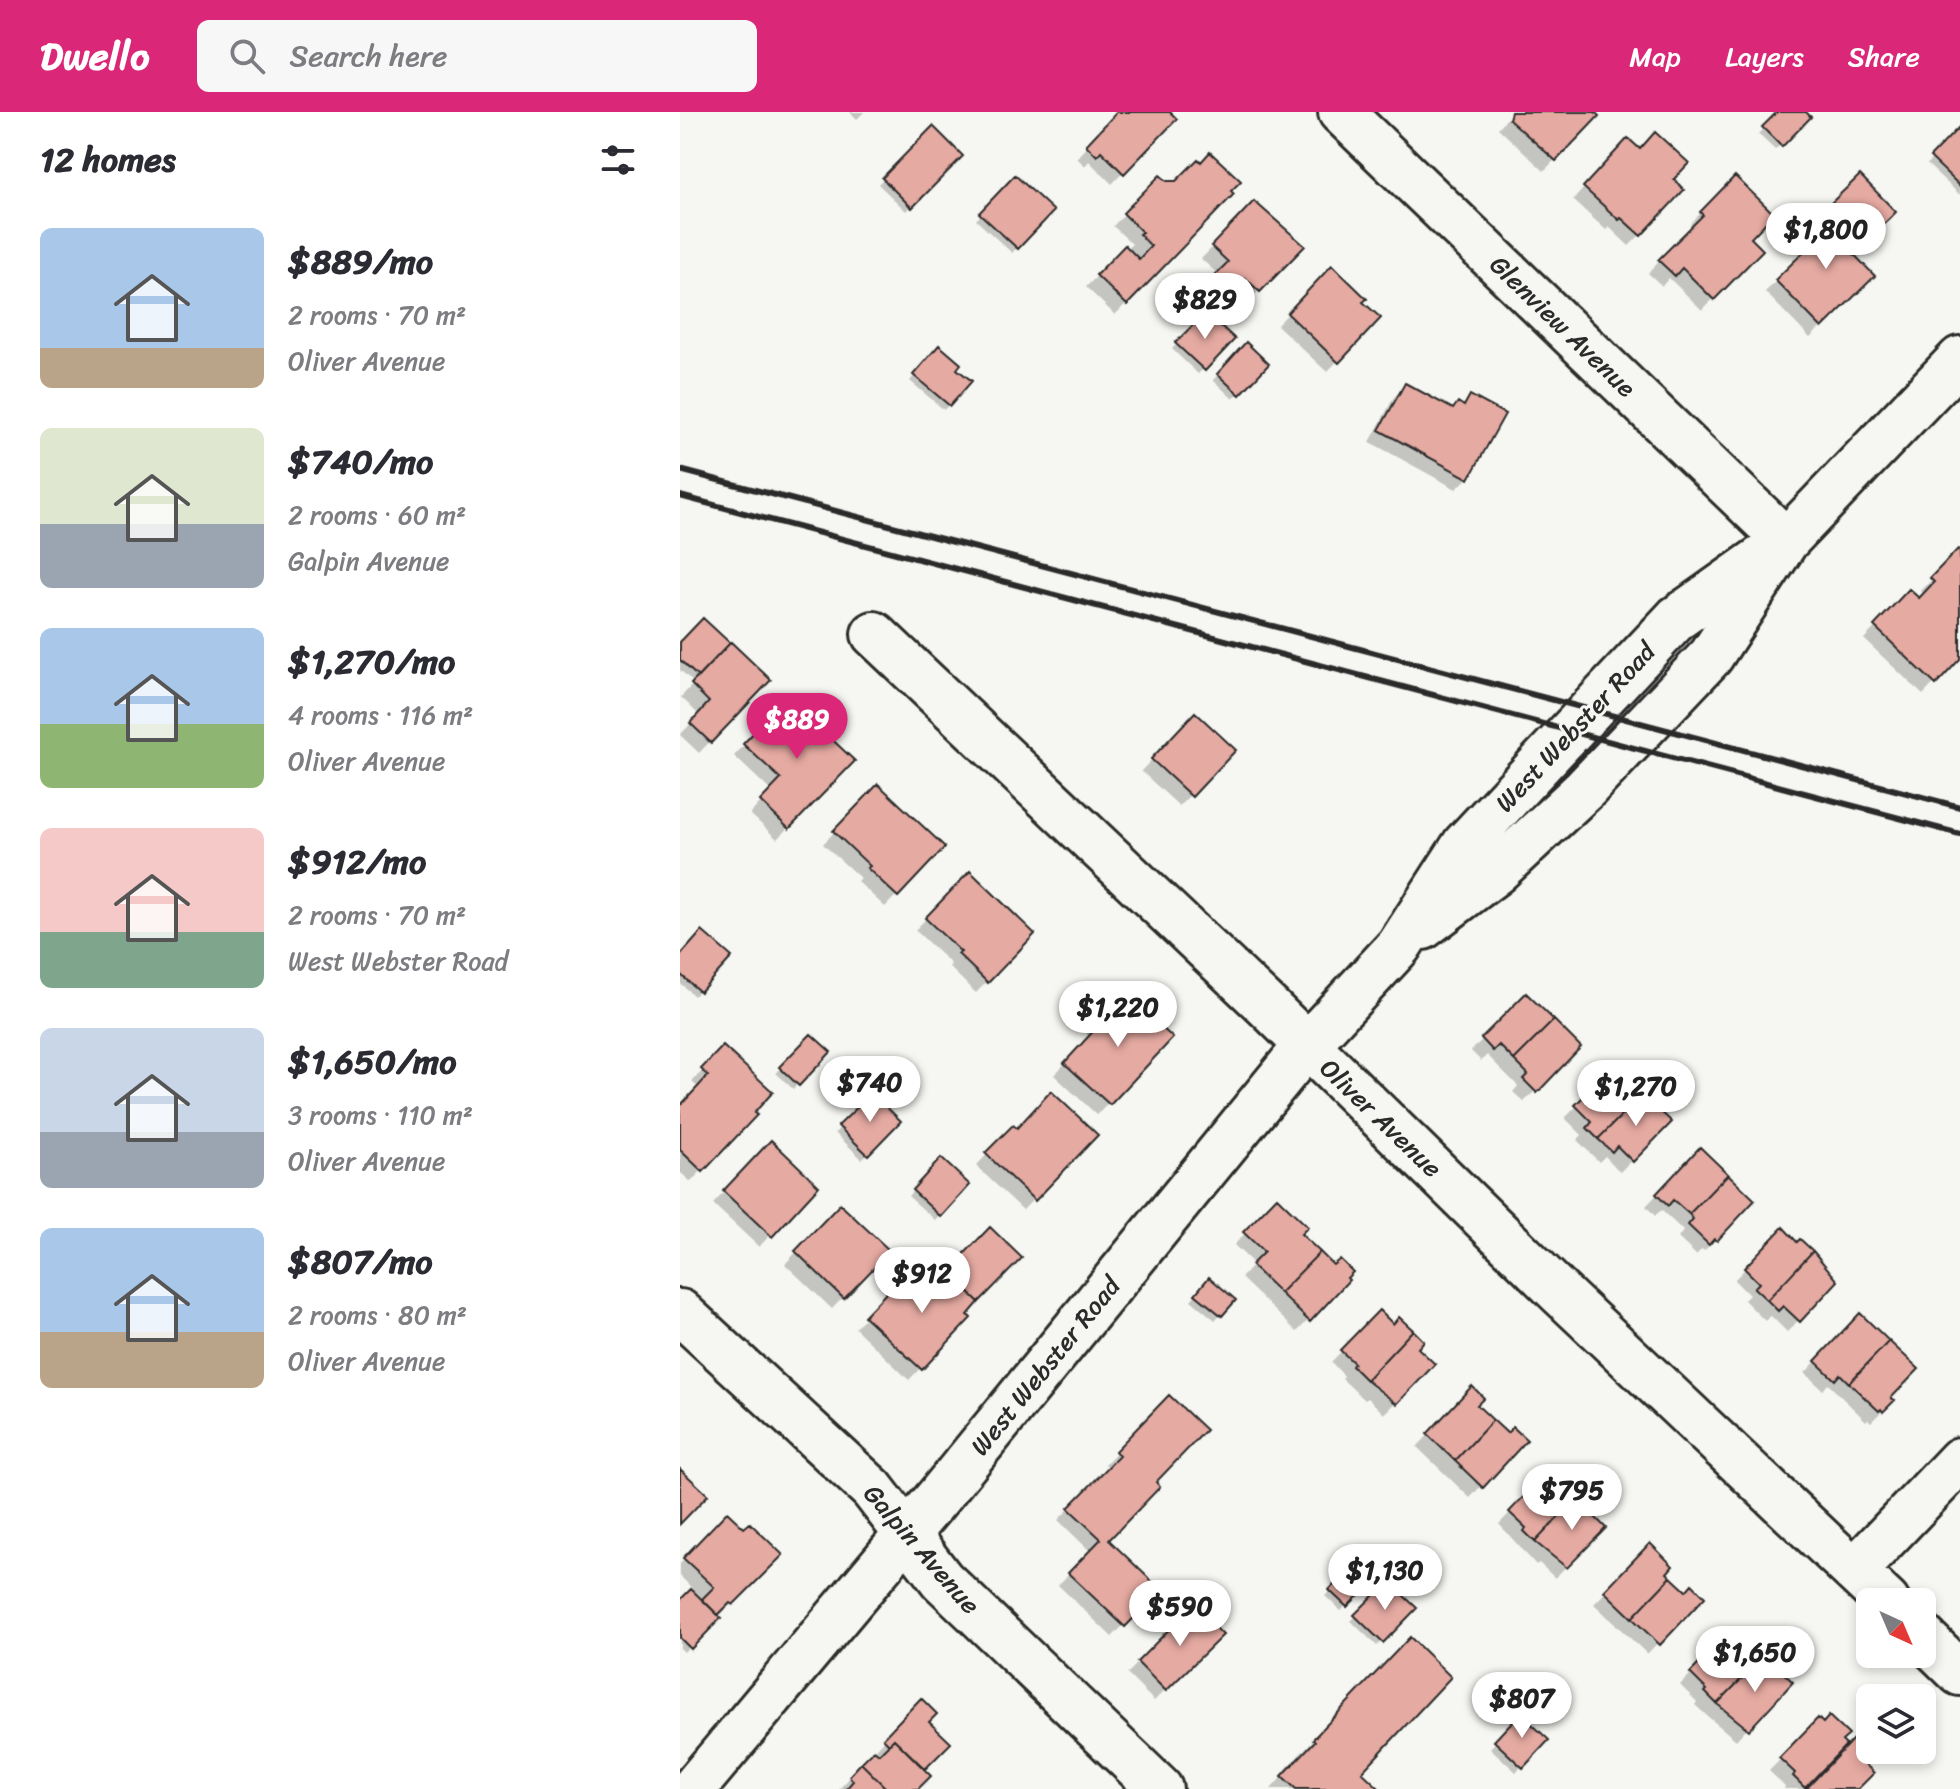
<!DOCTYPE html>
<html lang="en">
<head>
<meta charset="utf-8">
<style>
  body { margin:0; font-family:Sriracha,sans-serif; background:#f7f7f7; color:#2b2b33; height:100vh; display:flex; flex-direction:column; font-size:30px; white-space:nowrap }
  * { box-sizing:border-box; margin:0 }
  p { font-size:26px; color:#7c7c81 }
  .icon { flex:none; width:44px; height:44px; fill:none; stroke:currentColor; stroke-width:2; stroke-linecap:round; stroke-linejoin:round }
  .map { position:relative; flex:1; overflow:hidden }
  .side { display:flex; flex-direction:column; background:#fff; width:680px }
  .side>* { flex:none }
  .needle { width:52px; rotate:136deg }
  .buttons { position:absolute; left:1176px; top:1476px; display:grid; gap:16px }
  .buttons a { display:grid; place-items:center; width:80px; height:80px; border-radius:12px; background:#fff; box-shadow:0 4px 12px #0003; font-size:40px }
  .price { position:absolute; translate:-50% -68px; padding:0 18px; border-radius:28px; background:#fff; color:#222; font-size:26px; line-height:52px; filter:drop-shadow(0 2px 4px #0008) }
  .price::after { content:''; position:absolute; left:50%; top:48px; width:24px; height:18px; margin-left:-12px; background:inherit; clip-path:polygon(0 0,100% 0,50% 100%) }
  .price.current { background:#db2777; color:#fff }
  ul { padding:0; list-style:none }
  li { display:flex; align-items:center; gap:24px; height:200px; padding:0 40px }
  li span { display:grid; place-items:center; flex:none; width:224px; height:160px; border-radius:12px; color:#555 }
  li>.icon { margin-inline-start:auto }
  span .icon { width:96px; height:96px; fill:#fffc; stroke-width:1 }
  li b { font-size:34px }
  h2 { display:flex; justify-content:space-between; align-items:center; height:96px; padding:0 40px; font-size:34px }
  header { display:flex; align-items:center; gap:48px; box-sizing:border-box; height:112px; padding:0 40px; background:#db2777; color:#fff }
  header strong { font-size:38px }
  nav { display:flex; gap:44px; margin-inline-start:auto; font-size:28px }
  .search { width:560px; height:72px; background:#f7f7f7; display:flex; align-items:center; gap:20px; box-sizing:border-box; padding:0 28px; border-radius:12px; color:#7c7c81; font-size:30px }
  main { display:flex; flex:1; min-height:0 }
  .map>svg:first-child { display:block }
</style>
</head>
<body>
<header>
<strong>Dwello</strong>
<div class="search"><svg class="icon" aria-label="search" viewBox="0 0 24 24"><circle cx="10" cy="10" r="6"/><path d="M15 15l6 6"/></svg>Search here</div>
<nav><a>Map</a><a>Layers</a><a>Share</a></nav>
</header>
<main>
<section class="side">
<h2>12 homes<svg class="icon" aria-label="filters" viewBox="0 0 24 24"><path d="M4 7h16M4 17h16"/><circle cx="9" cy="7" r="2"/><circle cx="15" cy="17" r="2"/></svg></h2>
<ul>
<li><span style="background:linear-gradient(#a9c7e8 75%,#b9a48a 0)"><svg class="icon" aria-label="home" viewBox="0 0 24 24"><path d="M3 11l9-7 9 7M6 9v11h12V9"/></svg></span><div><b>$889/mo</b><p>2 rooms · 70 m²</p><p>Oliver Avenue</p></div></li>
<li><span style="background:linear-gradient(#dfe7d0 60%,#9aa5b1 0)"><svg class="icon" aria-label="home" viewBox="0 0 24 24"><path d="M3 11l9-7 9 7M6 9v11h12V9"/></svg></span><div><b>$740/mo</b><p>2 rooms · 60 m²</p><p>Galpin Avenue</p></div></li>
<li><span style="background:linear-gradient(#a9c7e8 60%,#8fb573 0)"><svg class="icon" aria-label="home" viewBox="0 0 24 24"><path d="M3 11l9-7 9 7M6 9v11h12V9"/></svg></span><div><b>$1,270/mo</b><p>4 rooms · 116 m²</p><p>Oliver Avenue</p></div></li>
<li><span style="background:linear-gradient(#f6c9c9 65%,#7fa58c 0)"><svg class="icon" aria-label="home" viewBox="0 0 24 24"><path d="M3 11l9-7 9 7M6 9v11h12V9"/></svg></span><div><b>$912/mo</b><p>2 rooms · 70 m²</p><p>West Webster Road</p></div></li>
<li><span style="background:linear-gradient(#c9d6e8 65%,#9aa5b1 0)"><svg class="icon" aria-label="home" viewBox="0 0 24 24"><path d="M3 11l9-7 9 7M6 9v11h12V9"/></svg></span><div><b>$1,650/mo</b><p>3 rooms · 110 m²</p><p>Oliver Avenue</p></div></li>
<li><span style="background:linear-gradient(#a9c7e8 65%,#b9a48a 0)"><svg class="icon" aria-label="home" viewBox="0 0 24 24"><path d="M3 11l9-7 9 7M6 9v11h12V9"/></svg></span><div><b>$807/mo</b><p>2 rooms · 80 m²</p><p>Oliver Avenue</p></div></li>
</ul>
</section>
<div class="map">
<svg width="1280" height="1677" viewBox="0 0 1280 1677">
  <rect width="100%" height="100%" fill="#f6f6f2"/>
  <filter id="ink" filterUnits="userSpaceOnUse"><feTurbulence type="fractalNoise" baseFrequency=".0125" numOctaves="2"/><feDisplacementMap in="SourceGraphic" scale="16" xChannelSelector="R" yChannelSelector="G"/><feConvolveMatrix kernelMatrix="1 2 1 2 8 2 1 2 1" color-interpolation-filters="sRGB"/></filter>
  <g filter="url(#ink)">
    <path fill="#0003" d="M 170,0 L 184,0 L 177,7 Z
      M 440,0 L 487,0 L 494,7 L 432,72 L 409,49 L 405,54 L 397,46 Z
      M 833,0 L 912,0 L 917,4 L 864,59 L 818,16 Z
      M 1100,0 L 1123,0 L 1128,5 L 1095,38 L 1078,22 Z
      M 253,17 L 280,44 L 226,99 L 198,72 Z
      M 1280,17 L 1280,83 L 1247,52 Z
      M 937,40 L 991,68 L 960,123 L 949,134 L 929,115 L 926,118 L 893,88 Z
      M 335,66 L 371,100 L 332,141 L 296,108 Z
      M 480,66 L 486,71 L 548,79 L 551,82 L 435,203 L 406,175 L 445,136 L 447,137 L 452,132 L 433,114 Z
      M 1055,66 L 1068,126 L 1080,138 L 1022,198 L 989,166 L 982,174 L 968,161 L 1013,115 L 1010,112 Z
      M 1180,66 L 1213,100 L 1179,133 L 1168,123 L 1160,131 L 1193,164 L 1130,226 L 1085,180 L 1133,133 L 1122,122 Z
      M 574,92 L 622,134 L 568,190 L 553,177 L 540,190 L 525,176 L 538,162 L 521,147 Z
      M 652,156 L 698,207 L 647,260 L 597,213 Z
      M 526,202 L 552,227 L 518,262 L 492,237 Z
      M 566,233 L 586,252 L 553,287 L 533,268 Z
      M 254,241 L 289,269 L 264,298 L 230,269 Z
      M 726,273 L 772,299 L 781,295 L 790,286 L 788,366 L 776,377 L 690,330 L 714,285 Z
      M 1280,438 L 1280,544 L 1243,583 L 1184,527 L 1229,480 L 1239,488 L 1245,483 L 1241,479 Z
      M 23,509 L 89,568 L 19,641 L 0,623 L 19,603 L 1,585 L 14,571 L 0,558 L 0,532 Z
      M 96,598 L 172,649 L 97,727 L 70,702 L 91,679 L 54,644 Z
      M 504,614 L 510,683 L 499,694 L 461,659 Z
      M 198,674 L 263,735 L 205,795 L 177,769 L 180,766 L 143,732 Z
      M 290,761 L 352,822 L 296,881 L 269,855 L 271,852 L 235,818 Z
      M 49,845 L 14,884 L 0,871 L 0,846 Z
      M 443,882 L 491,927 L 417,1003 L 374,963 L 410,925 L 406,921 Z
      M 846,883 L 898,935 L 844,990 L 833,980 L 838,974 L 807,943 L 801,949 L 791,939 Z
      M 132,925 L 148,940 L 113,977 L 96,961 Z
      M 43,937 L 74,1003 L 11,1070 L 0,1060 L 0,996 L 19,976 L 12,970 Z
      M 934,957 L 989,1010 L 940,1060 L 925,1044 L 919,1050 L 897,1028 L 902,1023 L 885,1006 Z
      M 192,983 L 219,1009 L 182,1047 L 155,1021 Z
      M 333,1015 L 336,1019 L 415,1023 L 343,1098 L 296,1054 Z
      M 91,1031 L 136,1074 L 79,1135 L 33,1092 Z
      M 1020,1038 L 1073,1088 L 1024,1139 L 1022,1137 L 1016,1143 L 998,1126 L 1003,1119 L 998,1114 L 981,1098 L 975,1104 L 966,1094 Z
      M 261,1048 L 288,1073 L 255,1108 L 228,1084 Z
      M 597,1088 L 618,1122 L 666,1168 L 617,1220 L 561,1166 L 574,1152 L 554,1133 Z
      M 160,1094 L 207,1139 L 152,1197 L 105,1152 Z
      M 310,1118 L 339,1146 L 285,1203 L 288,1206 L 229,1268 L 175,1216 L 234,1154 L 258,1178 L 267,1169 L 264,1166 Z
      M 1103,1118 L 1156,1169 L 1107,1220 L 1091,1204 L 1085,1209 L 1064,1188 L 1069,1183 L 1054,1168 Z
      M 524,1173 L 553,1188 L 535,1208 L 511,1188 Z
      M 699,1201 L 752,1252 L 704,1302 L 688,1286 L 685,1288 L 662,1267 L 664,1264 L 651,1250 Z
      M 1168,1215 L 1212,1289 L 1191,1310 L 1188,1307 L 1186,1309 L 1148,1272 L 1143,1278 L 1125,1261 Z
      M 792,1277 L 794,1293 L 827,1324 L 844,1328 L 790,1386 L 737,1335 Z
      M 489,1286 L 473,1370 L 426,1428 L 478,1478 L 432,1525 L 378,1473 L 411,1440 L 378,1408 L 429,1356 L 425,1352 Z
      M 867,1363 L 923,1416 L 875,1466 L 859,1451 L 856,1453 L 819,1412 Z
      M 47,1403 L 64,1419 L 100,1443 L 4,1540 L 0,1536 L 0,1491 L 13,1477 L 0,1464 L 0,1452 Z
      M 970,1434 L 984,1461 L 1006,1482 L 1022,1485 L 967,1542 L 914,1492 Z
      M 668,1461 L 683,1476 L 661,1499 L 645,1484 Z
      M 708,1472 L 734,1497 L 697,1534 L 671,1509 Z
      M 513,1495 L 540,1523 L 474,1589 L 447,1562 Z
      M 1049,1523 L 1074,1547 L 1067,1616 L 1056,1628 L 1026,1603 L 1015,1593 L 1017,1590 L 1000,1573 Z
      M 700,1557 L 679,1660 L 697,1677 L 591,1677 L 607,1659 L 605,1658 Z
      M 241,1589 L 247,1610 L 268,1631 L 242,1657 L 236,1677 L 159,1677 Z
      M 840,1604 L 866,1628 L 836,1660 L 810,1636 Z
      M 1138,1609 L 1176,1646 L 1175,1677 L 1104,1677 L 1105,1674 L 1089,1659 Z"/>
    <path fill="#e5aaa2" stroke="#2b2b2b" stroke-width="2" d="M 437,0 L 490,0 L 497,7 L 444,62 L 421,39 L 417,44 L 406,33 Z
      M 831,0 L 915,0 L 919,4 L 876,49 L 829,7 Z
      M 1097,0 L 1126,0 L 1131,5 L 1102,35 L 1082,15 Z
      M 253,14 L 283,44 L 232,96 L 202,66 Z
      M 1280,14 L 1280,74 L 1250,45 Z
      M 975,20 L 1009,51 L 994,67 L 1004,78 L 961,124 L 941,106 L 939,108 L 903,75 L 948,26 L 960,37 Z
      M 530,40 L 561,69 L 551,79 L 554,82 L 447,193 L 416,163 L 445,133 L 459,147 L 471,134 L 459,122 L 462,120 L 443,101 L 480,63 L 487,69 L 496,69 L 518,47 L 521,50 Z
      M 335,63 L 374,99 L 338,137 L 299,101 Z
      M 1180,63 L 1216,100 L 1186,130 L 1149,93 Z
      M 1055,64 L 1094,102 L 1071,126 L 1083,138 L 1034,188 L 1002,156 L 995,164 L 978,148 L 1023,103 L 1020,100 Z
      M 574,89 L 625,134 L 580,180 L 565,166 L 552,180 L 535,163 L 548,150 L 531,134 Z
      M 1149,93 L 1175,119 L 1163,131 L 1195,164 L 1142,216 L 1095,168 L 1143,121 L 1132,110 Z
      M 652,153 L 687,187 L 683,190 L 701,206 L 659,251 L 607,201 Z
      M 526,200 L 555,227 L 525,259 L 495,231 Z
      M 566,230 L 589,252 L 560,283 L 537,262 Z
      M 259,233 L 281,252 L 277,257 L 292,269 L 270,294 L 233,263 Z
      M 725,271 L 773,297 L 778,290 L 784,294 L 790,283 L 825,302 L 789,367 L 699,318 Z
      M 1278,437 L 1280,439 L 1280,547 L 1256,573 L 1194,514 L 1229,477 L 1239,486 L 1254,470 L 1250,466 Z
      M 23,506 L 50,531 L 18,565 L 0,548 L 0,530 Z
      M 51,530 L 91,568 L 31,631 L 10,611 L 29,590 L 11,572 Z
      M 107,585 L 175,649 L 109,717 L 80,689 L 101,667 L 63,632 Z
      M 515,600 L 556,638 L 512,685 L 471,647 Z
      M 198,672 L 265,735 L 218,785 L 187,756 L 190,754 L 153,719 Z
      M 290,759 L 355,822 L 308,871 L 278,842 L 281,840 L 245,806 Z
      M 22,819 L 52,845 L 20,880 L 0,862 L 0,844 Z
      M 443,879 L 493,926 L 430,993 L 384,951 L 420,912 L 416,909 Z
      M 846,881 L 874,908 L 834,948 L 819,933 L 813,939 L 801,926 Z
      M 874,908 L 901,935 L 857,981 L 843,967 L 848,962 L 834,948 Z
      M 131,922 L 151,940 L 119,974 L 99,955 Z
      M 43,934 L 93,980 L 74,1001 L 77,1003 L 23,1060 L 0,1038 L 0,994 L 28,964 L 21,957 Z
      M 934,954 L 950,970 L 953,967 L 966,979 L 918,1027 L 907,1016 L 912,1010 L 895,993 Z
      M 371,979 L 418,1023 L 355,1089 L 305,1041 L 333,1013 L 337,1016 Z
      M 966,979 L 979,992 L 976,995 L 992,1010 L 953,1050 L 937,1034 L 932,1040 L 918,1027 Z
      M 192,981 L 221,1009 L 188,1043 L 158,1014 Z
      M 91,1028 L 139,1074 L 92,1125 L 43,1079 Z
      M 1020,1035 L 1048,1062 L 1009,1102 L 993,1088 L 988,1094 L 976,1082 Z
      M 261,1046 L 290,1073 L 261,1105 L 232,1078 Z
      M 1048,1062 L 1075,1088 L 1037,1129 L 1034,1127 L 1029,1133 L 1008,1113 L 1013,1107 L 1009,1102 Z
      M 597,1085 L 628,1115 L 621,1122 L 640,1140 L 600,1181 L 571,1153 L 584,1140 L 563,1120 Z
      M 160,1092 L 210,1139 L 164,1187 L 115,1139 Z
      M 310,1115 L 342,1146 L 299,1190 L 267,1160 Z
      M 1103,1115 L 1117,1130 L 1120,1127 L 1133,1139 L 1087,1188 L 1074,1176 L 1079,1171 L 1064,1156 Z
      M 1133,1139 L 1158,1169 L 1120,1210 L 1103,1194 L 1098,1199 L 1087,1188 Z
      M 640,1140 L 653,1153 L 660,1147 L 673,1160 L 667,1166 L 669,1168 L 630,1210 L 600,1181 Z
      M 234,1152 L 259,1176 L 270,1163 L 299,1190 L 288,1203 L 291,1206 L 242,1258 L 184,1204 Z
      M 529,1165 L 556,1188 L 542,1204 L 515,1182 Z
      M 699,1198 L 713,1212 L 719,1205 L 733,1218 L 686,1268 L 672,1254 L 674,1251 L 660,1238 Z
      M 1180,1201 L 1209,1229 L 1169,1271 L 1160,1262 L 1155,1268 L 1135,1249 Z
      M 733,1218 L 744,1229 L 738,1236 L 755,1252 L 717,1292 L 686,1268 Z
      M 1209,1229 L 1239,1257 L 1211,1286 L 1215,1288 L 1203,1300 L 1201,1297 L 1199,1299 L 1169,1271 Z
      M 792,1274 L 804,1286 L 797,1293 L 813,1308 L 775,1349 L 747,1322 Z
      M 489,1283 L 526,1318 L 476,1370 L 480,1375 L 429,1428 L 481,1478 L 445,1515 L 388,1461 L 421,1427 L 388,1396 L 439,1344 L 435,1339 Z
      M 813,1308 L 827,1321 L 833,1315 L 847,1328 L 803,1376 L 775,1349 Z
      M 0,1357 L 28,1383 L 0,1412 Z
      M 867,1360 L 885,1377 L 891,1371 L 902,1381 L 855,1430 L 844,1419 L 846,1416 L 829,1400 Z
      M 902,1381 L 916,1395 L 911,1401 L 926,1416 L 887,1456 L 855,1430 Z
      M 47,1400 L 64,1416 L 70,1411 L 103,1443 L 53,1493 L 50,1491 L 38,1503 L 22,1487 L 34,1475 L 3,1446 Z
      M 970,1431 L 993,1454 L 987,1461 L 991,1465 L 952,1506 L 924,1479 Z
      M 668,1458 L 686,1476 L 667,1495 L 649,1478 Z
      M 991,1465 L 1006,1479 L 1012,1472 L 1025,1485 L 980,1533 L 952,1506 Z
      M 708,1469 L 737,1496 L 703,1531 L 674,1503 Z
      M 11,1477 L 41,1506 L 11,1537 L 0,1526 L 0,1488 Z
      M 513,1493 L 543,1523 L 486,1579 L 457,1550 Z
      M 1049,1521 L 1066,1537 L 1072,1530 L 1083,1540 L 1077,1547 L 1079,1549 L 1037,1592 L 1025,1580 L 1027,1578 L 1010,1561 Z
      M 730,1525 L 771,1565 L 682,1660 L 700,1677 L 616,1677 L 602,1664 L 635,1629 L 633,1627 Z
      M 1090,1548 L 1113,1570 L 1069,1618 L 1037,1592 L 1079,1549 L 1084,1554 Z
      M 241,1586 L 257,1602 L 249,1610 L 271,1631 L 245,1657 L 214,1627 L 209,1632 L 203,1626 Z
      M 840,1601 L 869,1628 L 843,1656 L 814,1629 Z
      M 1149,1604 L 1169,1623 L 1162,1629 L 1166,1633 L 1125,1676 L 1113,1664 L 1115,1661 L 1099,1646 L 1138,1606 L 1143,1611 Z
      M 214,1627 L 251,1664 L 238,1677 L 207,1677 L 181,1651 L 194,1638 L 199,1642 Z
      M 1173,1627 L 1185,1639 L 1179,1646 L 1194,1661 L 1178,1677 L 1126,1677 Z
      M 181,1651 L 207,1677 L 166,1677 L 173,1669 L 169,1664 Z"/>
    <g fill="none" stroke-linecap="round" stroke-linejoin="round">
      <defs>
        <path id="minor" d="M 661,0 L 1106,429
          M 194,522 L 588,895 L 879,1180 L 1207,1490
          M 743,815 L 816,760 L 905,677 L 1031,544 L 1106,429 L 1280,247
          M 0,1200 L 192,1377 L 262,1468 L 480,1677
          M 1174,1459 L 1280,1348
          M 1242,1524 L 1280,1561
          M 13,1677 L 259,1384 L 627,933 L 719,834 L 785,732 L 997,506 L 1106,429"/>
      </defs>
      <use href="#minor" stroke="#2b2b2b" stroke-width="50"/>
      <use href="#minor" stroke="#f6f6f2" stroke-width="44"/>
      <path stroke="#2b2b2b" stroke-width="6" d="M 0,358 L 1280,695
        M 0,384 L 1280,722"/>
    </g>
  </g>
  <g text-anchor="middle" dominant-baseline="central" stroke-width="6" stroke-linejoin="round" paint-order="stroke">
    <g font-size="26" fill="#2b2b2b" stroke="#f6f6f2">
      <text transform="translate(883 214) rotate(44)">Glenview Avenue</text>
      <text transform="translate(895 615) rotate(-47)">West Webster Road</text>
      <text transform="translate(701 1006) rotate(44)">Oliver Avenue</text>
      <text transform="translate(365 1254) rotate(-51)">West Webster Road</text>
      <text transform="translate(242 1437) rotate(49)">Galpin Avenue</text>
    </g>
  </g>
</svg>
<div class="buttons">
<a><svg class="needle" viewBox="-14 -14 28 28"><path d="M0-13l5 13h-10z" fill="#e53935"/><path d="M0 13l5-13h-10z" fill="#7c7c81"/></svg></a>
<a><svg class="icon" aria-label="layers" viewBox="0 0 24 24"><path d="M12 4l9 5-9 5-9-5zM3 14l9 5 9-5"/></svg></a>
</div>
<b class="price" style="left:1146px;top:159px">$1,800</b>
<b class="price" style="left:525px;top:229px">$829</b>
<b class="price current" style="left:117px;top:649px">$889</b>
<b class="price" style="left:438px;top:937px">$1,220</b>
<b class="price" style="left:190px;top:1012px">$740</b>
<b class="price" style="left:956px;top:1016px">$1,270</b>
<b class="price" style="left:242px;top:1203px">$912</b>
<b class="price" style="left:892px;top:1420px">$795</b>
<b class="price" style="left:705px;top:1500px">$1,130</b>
<b class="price" style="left:500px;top:1536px">$590</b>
<b class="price" style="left:1075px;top:1582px">$1,650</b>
<b class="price" style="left:842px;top:1628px">$807</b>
</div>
</main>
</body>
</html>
